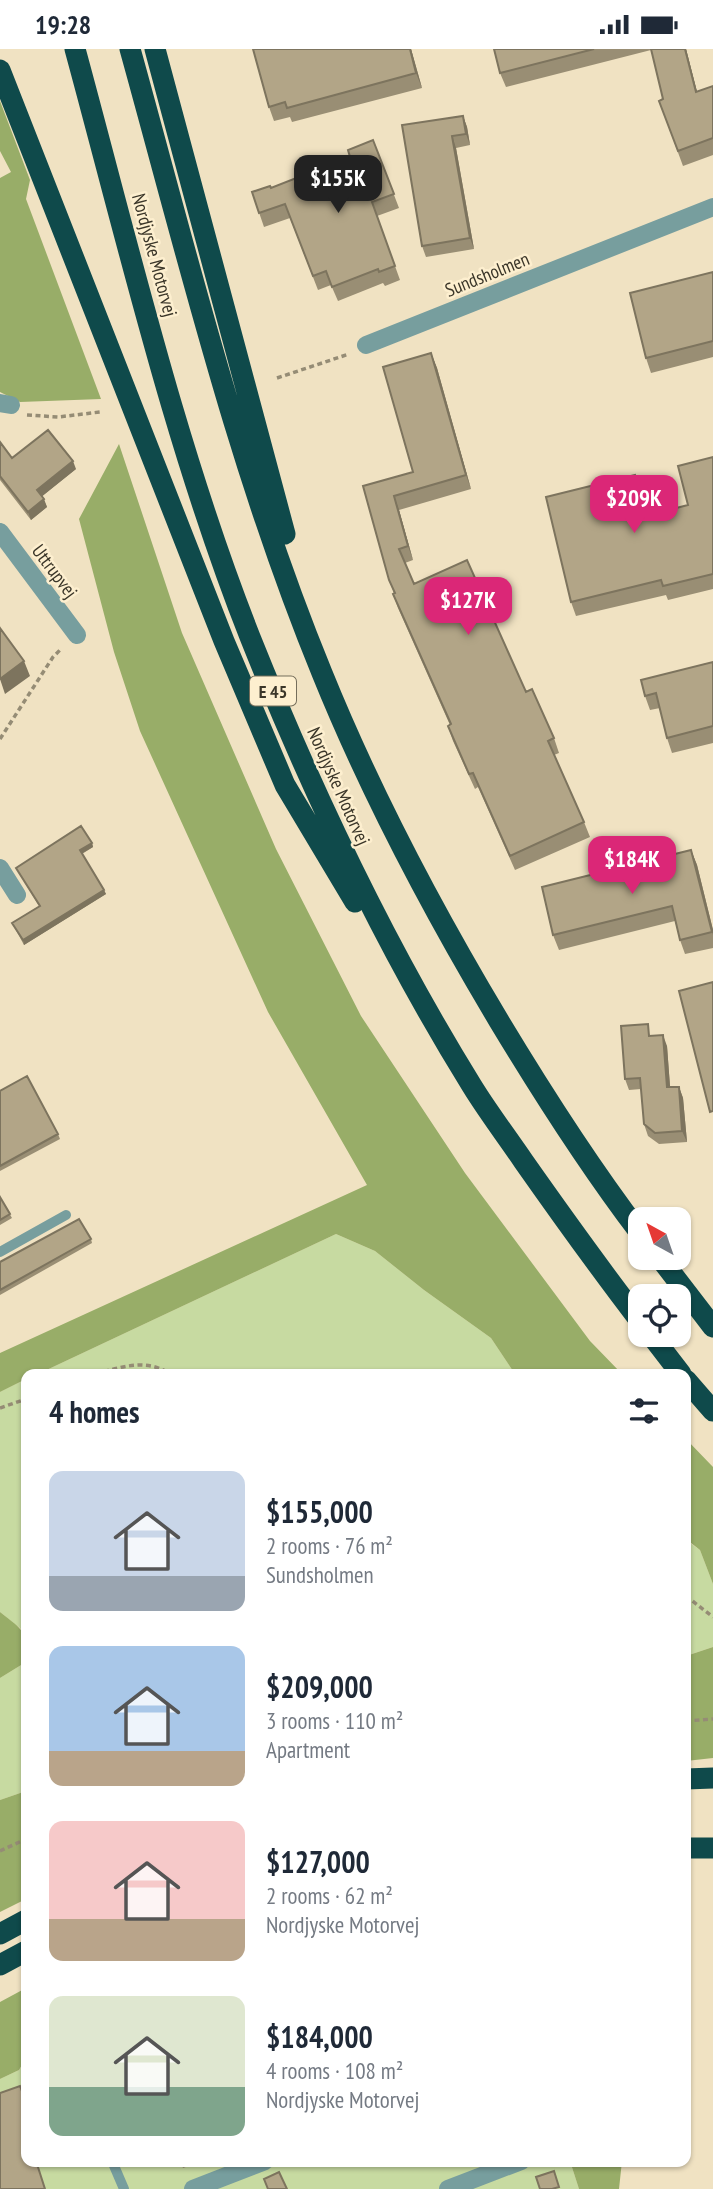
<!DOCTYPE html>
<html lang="en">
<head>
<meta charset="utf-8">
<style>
  body { margin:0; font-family:"PT Sans Narrow",sans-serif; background:#f2f2f3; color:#1f2937; height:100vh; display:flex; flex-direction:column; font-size:26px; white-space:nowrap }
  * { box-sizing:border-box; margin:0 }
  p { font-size:23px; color:#747a83 }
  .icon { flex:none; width:38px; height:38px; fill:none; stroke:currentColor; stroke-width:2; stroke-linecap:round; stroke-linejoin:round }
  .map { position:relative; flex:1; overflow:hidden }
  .side { position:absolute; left:21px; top:1320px; width:670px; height:798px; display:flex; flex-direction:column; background:#fff; border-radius:14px; box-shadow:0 2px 5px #0004 }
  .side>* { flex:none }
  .needle { width:46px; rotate:320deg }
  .tools { position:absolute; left:628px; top:1158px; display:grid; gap:14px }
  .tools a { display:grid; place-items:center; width:63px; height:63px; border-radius:14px; background:#fff; box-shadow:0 2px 5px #0004; font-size:35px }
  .price { position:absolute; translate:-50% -60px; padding:0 16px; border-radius:14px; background:#db2777; color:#fff; font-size:23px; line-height:46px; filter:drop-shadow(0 2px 4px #0008) }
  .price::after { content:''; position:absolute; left:50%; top:42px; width:21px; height:16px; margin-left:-10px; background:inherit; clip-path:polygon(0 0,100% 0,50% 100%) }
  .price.selected { background:#222; color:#fff }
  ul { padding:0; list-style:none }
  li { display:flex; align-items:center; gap:21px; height:175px; padding:0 28px }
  li span { display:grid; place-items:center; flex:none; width:196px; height:140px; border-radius:14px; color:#555 }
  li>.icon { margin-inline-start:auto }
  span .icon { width:84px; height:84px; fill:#fffc; stroke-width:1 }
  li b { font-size:30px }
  h2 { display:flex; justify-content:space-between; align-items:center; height:84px; padding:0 28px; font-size:30px }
  .status { display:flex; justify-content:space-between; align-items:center; height:49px; padding:0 35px; background:#fff; direction:ltr }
  .status svg { height:19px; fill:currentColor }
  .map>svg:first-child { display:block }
</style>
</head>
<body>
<div class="status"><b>19:28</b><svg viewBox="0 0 49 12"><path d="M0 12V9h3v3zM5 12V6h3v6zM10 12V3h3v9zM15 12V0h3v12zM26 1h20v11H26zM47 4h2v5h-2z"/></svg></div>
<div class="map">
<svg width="713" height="2140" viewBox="0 0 713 2140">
  <rect width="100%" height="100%" fill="#f0e2c2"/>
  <path fill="#c7daa1" d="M 336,1185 L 375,1202 L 424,1241 L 491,1289 L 515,1325 L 38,1325 Z
    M 26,1330 L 26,1588 L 20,1579 L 0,1563 L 0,1343 Z
    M 686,1491 L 700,1501 L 713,1535 L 713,1598 L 686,1607 Z
    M 26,1613 L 26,1742 L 0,1751 L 0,1629 Z
    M 26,2009 L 26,2112 L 570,2112 L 579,2140 L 0,2140 L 0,2030 L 19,2021 Z"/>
  <path fill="#98ad68" d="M 0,52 L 30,131 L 26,150 L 101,350 L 20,353 L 0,343 L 0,129 L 11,123 L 0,102 Z
    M 119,395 L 182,584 L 276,800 L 361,967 L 465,1124 L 590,1292 L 622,1325 L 515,1325 L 491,1289 L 424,1241 L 375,1202 L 336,1185 L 38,1325 L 26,1325 L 26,1330 L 0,1343 L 0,1304 L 367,1136 L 268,963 L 140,682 L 114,603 L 79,470 Z
    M 686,1390 L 713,1418 L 713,1535 L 700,1501 L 686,1490 Z
    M 0,1563 C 25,1583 26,1580 26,1613 L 0,1629 Z
    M 713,1598 L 713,1709 L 686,1712 L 686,1607 Z
    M 26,1742 L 26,1850 L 0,1863 L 0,1751 Z
    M 26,1939 L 26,2009 L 19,2021 L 0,2030 L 0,1953 Z
    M 570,2112 L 622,2112 L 619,2140 L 579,2140 Z"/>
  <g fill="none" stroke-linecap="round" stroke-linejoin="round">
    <path stroke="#958c75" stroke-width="3.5" stroke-dasharray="5 3.5" stroke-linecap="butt" d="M 277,329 L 349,305
      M 27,366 L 58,368 L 100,363
      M 0,690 L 53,608 L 62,599
      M 96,1325 C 120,1318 147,1309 170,1325
      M 0,1359 L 26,1350
      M 686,1547 L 713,1568
      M 686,1672 L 713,1670
      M 0,1802 L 26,1790"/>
    <path stroke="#779e9e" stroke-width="10" d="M 0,1203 L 66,1166
      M 112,2112 L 124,2140"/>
    <path stroke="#779e9e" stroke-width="18" d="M 366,296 L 713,158
      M 0,354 L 11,356
      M 0,483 L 77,586
      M 0,819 L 17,846
      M 193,2140 L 265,2112
      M 448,2140 L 521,2112"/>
    <path stroke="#0f4a4b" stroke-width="21" d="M 75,0 C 128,195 176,401 250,588 C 312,743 384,895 472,1037 C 488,1063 507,1088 524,1113 C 562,1167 600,1220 640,1272
      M 130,0 C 188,209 239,422 322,624 C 371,745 432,860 499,972 C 543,1045 589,1117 640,1184
      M 155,0 L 285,485
      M 0,21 L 224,592 L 285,736 L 355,853
      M 660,1209 L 713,1278
      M 651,1286 L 681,1325
      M 686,1331 L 713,1362
      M 686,1730 L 713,1729
      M 686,1799 L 713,1799
      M 0,1885 L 26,1871
      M 0,1916 L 26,1902"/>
  </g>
  <path fill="#998e74" d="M 253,0 L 411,0 L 422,39 L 292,73 L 290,68 L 274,72 L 269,58 Z
    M 494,0 L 686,0 L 697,43 L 713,37 L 713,106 L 683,117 L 659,52 L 663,50 L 651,1 L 506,38 L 500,24 Z
    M 463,67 L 467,78 L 470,96 L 456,99 L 474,200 L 426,208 L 422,197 L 402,76 Z
    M 373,91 L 399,159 L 377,167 L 400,231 L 385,237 L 383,234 L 338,252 L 331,236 L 318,241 L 290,169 L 264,178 L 252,143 L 271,139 L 350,108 Z
    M 713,223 L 713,308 L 651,324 L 646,309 Z
    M 431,304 L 437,319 L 471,440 L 399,461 L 413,511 L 405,514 L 414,535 L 526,643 L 554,689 L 559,704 L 554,706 L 584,773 L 590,788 L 515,821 L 478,738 L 475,740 L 453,692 L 448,677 L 450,676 L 398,559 L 393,545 L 394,544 L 389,531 L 363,437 L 413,423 Z
    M 0,393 L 12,409 L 76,420 L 42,447 L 47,458 L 31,471 L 0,431 Z
    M 713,408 L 713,540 L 668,551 L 666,546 L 576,567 L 571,553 L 635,426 L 640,440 L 646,466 L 688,456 Z
    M 713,613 L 713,694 L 672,704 L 667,689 L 660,659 L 650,661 L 645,647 Z
    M 92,794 L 93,798 L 82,805 L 106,845 L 24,896 L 12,874 L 39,857 L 16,819 Z
    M 691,801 L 697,816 L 713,881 L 713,899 L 685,905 L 680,891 L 675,872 L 559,901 L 553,886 Z
    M 652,987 L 667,997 L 670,1038 L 679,1038 L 683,1049 L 687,1093 L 659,1095 L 648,1087 L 644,1075 L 641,1040 L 629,1041 L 625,1030 Z
    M 0,1042 L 58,1085 L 60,1090 L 0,1122 Z
    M 0,1148 L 12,1169 L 0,1176 Z
    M 91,1190 L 92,1194 L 0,1246 L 0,1213 Z
    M 180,2112 L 202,2112 L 183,2119 Z"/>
  <path fill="#7d745e" d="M 410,0 L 411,0 L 422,39 L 416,24 Z
    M 685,0 L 686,0 L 701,58 L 696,43 Z
    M 463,67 L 467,78 L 470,96 L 466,85 Z
    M 452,87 L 456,99 L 474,200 L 470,189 Z
    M 431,304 L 437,319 L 471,440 L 466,426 Z
    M 73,412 L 76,420 L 40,449 L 37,441 Z
    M 635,426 L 640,440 L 650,481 L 645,467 Z
    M 394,447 L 399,461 L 413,511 L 408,497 Z
    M 44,450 L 47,458 L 31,471 L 28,463 Z
    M 24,612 L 30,627 L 5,645 L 0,630 Z
    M 92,794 L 93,798 L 81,805 L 80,801 Z
    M 691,801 L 697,816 L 713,881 L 713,886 Z
    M 104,841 L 106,845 L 24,896 L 23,891 Z
    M 663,986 L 667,997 L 671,1050 L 667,1038 Z
    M 679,1038 L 683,1049 L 687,1093 L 682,1082 Z"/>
  <path fill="#b2a587" stroke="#7d745e" stroke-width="2" d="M 253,0 L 410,0 L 416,24 L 287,59 L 285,53 L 269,58 Z
    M 494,0 L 594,0 L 500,24 Z
    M 651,0 L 685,0 L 696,43 L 713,37 L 713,89 L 678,102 L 659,52 L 663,50 Z
    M 463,67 L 466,85 L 452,87 L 470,189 L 422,197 L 402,76 Z
    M 373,91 L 394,145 L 372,153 L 395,217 L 379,223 L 378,220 L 332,238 L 326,222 L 313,227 L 285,155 L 259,164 L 252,143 L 270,137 L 271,139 L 350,108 L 348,101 Z
    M 713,223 L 713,292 L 646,309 L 630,244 Z
    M 431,304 L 466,426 L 394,447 L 408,497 L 399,500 L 414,535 L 467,511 L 526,643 L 532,640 L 554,689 L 548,692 L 584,773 L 510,807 L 473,724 L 469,725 L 448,677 L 451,675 L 393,545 L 395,544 L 389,531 L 363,437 L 413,423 L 383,318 Z
    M 48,381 L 73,412 L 37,441 L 44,450 L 28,463 L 0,427 L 0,393 L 12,409 Z
    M 713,408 L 713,525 L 663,537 L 661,531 L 571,553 L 546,448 L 635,426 L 645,467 L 688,456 L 678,417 Z
    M 0,579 L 24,612 L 0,630 Z
    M 713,613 L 713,677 L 667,689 L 656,644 L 645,647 L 641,631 Z
    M 81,777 L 92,794 L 80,801 L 104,841 L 23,891 L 12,874 L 40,857 L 16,819 Z
    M 691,801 L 712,883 L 680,891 L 672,857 L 553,886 L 542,838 Z
    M 713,933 L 713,1062 L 710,1063 L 679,942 Z
    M 648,975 L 649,987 L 663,986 L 667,1038 L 679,1038 L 682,1082 L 655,1084 L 644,1075 L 640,1029 L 625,1030 L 621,977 Z
    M 27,1027 L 58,1085 L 0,1117 L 0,1042 Z
    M 0,1148 L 10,1165 L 0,1171 Z
    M 79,1170 L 91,1190 L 0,1241 L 0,1213 Z
    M 20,2037 L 26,2053 L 26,2112 L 36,2112 L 45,2140 L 0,2140 L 0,2044 Z
    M 554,2122 L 559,2138 L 552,2140 L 540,2140 L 536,2128 Z
    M 279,2123 L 287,2140 L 268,2140 L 264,2130 Z"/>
  <g text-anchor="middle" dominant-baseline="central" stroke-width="5" stroke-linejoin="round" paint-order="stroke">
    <rect fill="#fdefcf" stroke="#756e5b" stroke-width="2" x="250" y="627.5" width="46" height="29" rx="5"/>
    <g font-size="18" font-weight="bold" fill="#3b3629">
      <text x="273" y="642">E 45</text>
    </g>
    <g font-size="19" fill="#3b3629" stroke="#fdefcf">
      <text transform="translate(155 206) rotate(75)">Nordjyske Motorvej</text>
      <text transform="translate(487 225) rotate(-22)">Sundsholmen</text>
      <text transform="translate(55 522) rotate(53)">Uttrupvej</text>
      <text transform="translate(339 737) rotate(66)">Nordjyske Motorvej</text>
    </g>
  </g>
</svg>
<div class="tools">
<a><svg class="needle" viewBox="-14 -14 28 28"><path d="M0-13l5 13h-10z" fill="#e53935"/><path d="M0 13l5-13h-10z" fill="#747a83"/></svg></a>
<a><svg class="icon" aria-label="locate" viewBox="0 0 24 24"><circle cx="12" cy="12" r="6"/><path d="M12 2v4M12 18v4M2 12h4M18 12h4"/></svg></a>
</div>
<b class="price selected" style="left:338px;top:166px">$155K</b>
<b class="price" style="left:634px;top:486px">$209K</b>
<b class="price" style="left:468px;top:588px">$127K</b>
<b class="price" style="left:632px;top:847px">$184K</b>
<section class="side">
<h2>4 homes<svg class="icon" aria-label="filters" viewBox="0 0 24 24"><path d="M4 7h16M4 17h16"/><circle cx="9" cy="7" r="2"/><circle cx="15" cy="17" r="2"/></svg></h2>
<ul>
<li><span style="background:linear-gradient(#c9d6e8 75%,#9aa5b1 0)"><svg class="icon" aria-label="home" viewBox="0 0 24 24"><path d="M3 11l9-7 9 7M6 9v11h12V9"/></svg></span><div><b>$155,000</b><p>2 rooms · 76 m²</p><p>Sundsholmen</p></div></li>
<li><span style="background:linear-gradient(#a9c7e8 75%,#b9a48a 0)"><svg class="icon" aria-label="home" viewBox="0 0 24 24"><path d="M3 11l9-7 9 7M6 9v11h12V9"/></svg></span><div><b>$209,000</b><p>3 rooms · 110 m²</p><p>Apartment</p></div></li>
<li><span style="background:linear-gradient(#f6c9c9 70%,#b9a48a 0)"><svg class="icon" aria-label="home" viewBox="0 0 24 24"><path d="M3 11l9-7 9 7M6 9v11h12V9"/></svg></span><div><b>$127,000</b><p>2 rooms · 62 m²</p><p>Nordjyske Motorvej</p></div></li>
<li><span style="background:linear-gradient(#dfe7d0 65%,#7fa58c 0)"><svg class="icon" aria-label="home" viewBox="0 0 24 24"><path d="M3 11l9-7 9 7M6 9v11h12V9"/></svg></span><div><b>$184,000</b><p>4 rooms · 108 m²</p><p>Nordjyske Motorvej</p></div></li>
</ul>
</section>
</div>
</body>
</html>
